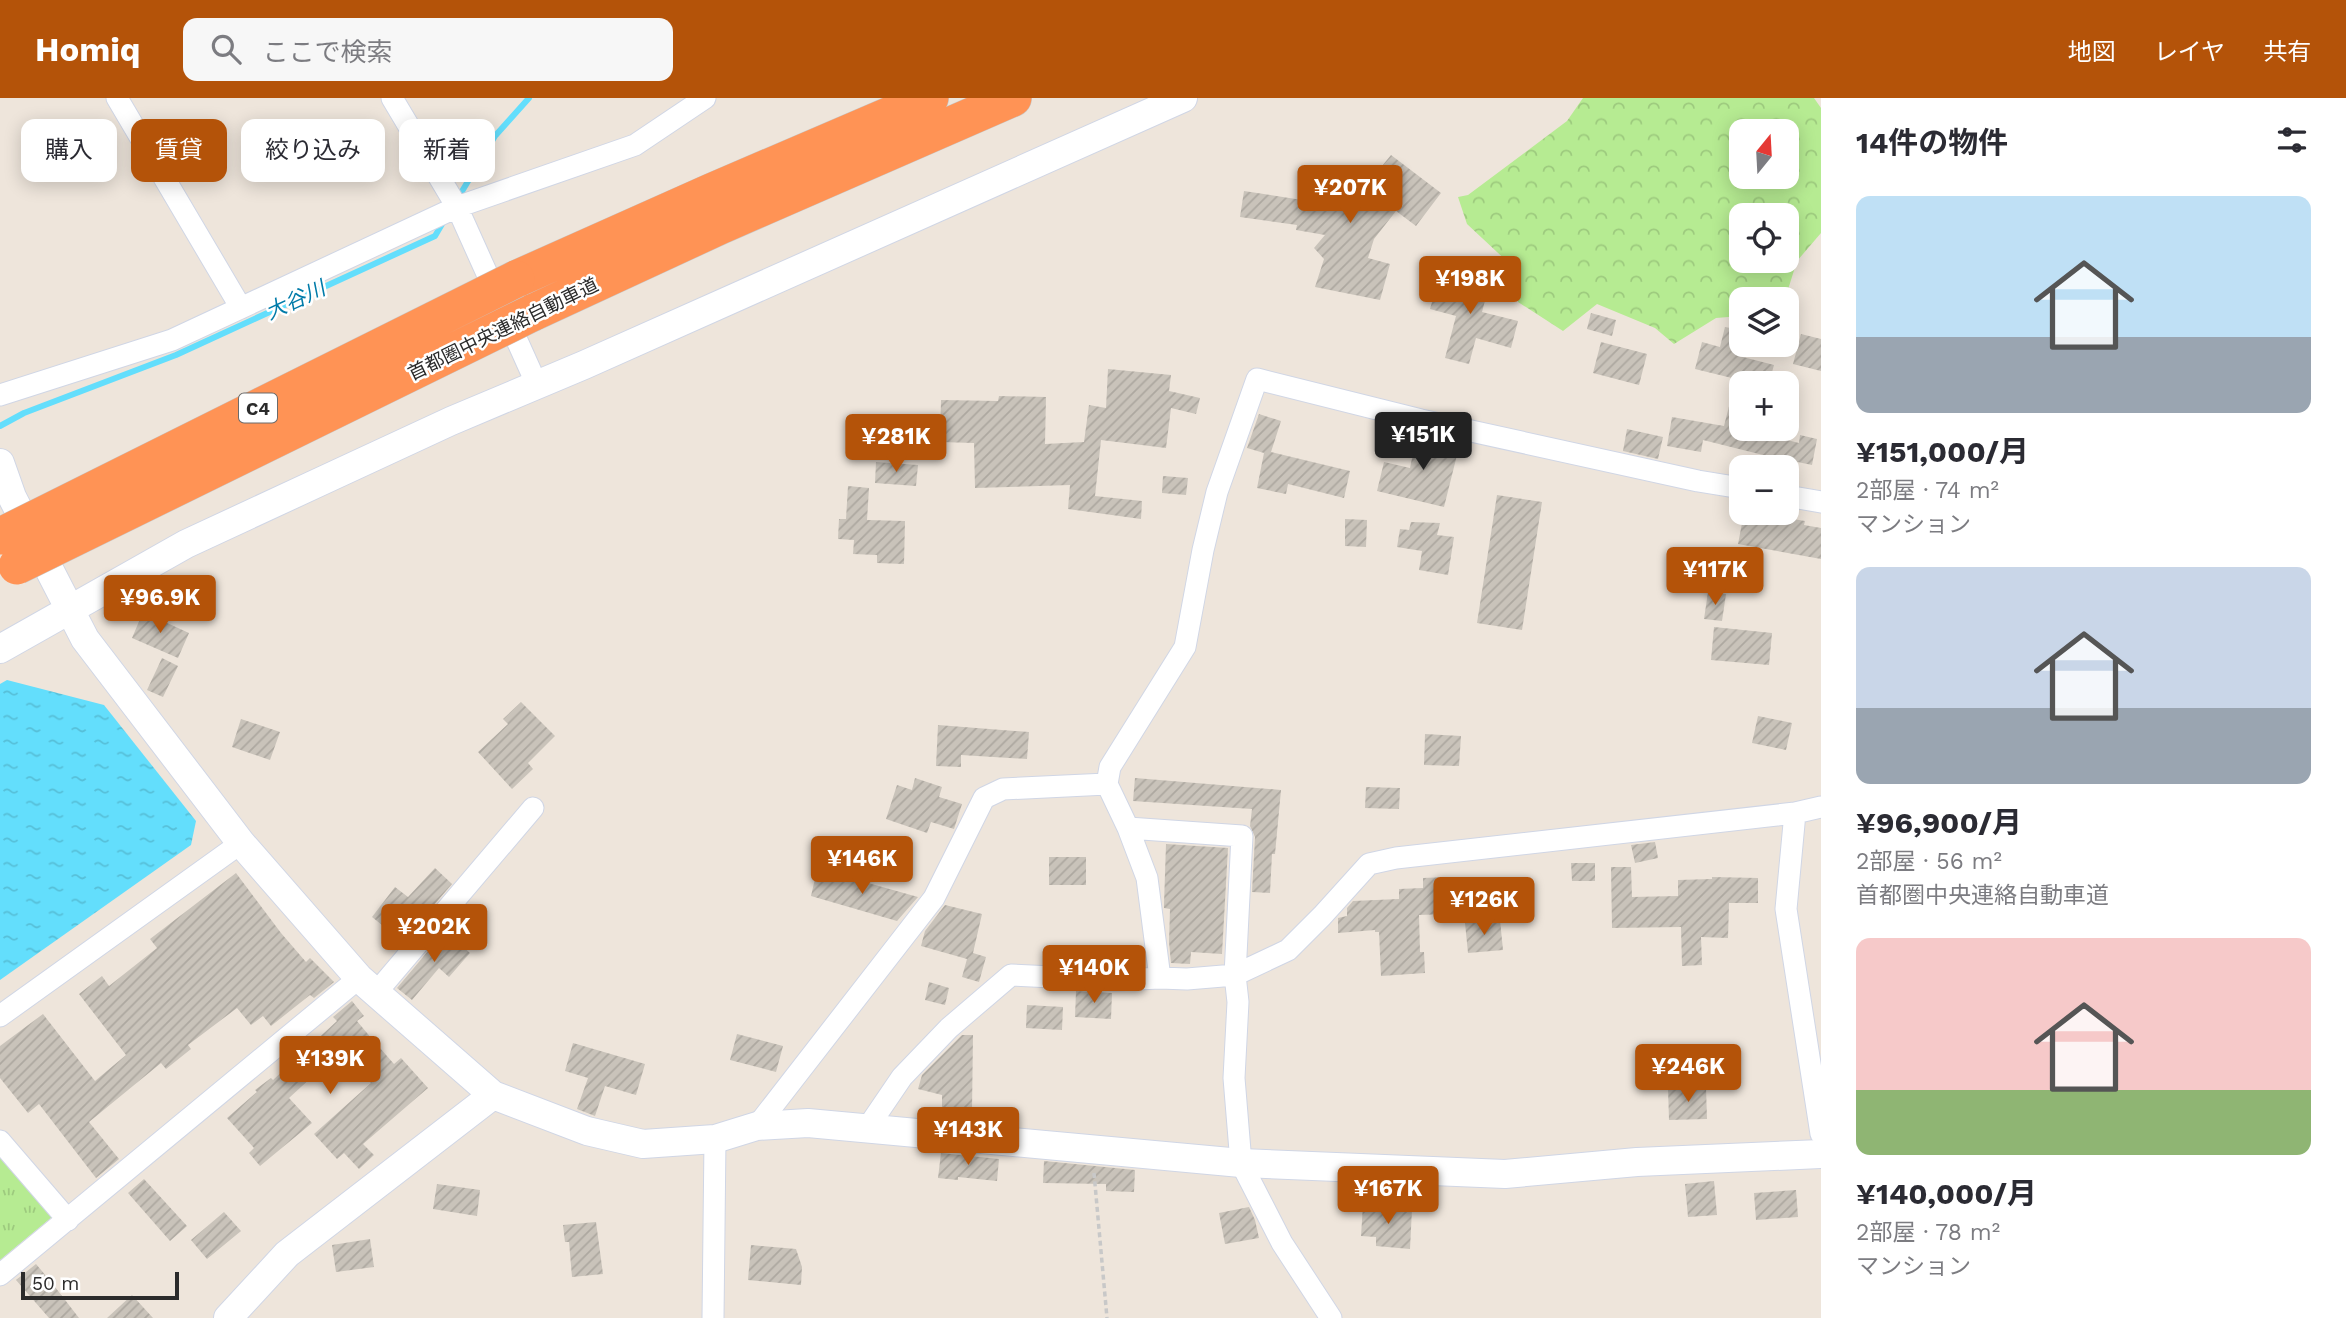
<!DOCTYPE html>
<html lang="ja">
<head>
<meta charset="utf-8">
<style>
  body { margin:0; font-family:"Work Sans","Noto Sans JP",sans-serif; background:#f7f7f7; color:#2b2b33; height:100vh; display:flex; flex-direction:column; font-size:26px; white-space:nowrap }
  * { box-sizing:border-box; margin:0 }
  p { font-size:23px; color:#7c7c81 }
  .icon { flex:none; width:38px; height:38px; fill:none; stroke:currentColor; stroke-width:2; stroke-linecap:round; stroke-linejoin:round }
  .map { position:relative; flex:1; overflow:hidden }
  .sheet { display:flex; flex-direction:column; background:#fff; width:525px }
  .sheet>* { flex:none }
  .guide { position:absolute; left:21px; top:21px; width:665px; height:63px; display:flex; gap:14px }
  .needle { width:46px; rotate:18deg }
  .fabs { position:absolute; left:1729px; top:21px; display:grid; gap:14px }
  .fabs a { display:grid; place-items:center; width:70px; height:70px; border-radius:14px; background:#fff; box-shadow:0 4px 18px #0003; font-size:35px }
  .scale { position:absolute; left:21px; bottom:18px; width:158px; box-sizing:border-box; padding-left:7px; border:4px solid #2b2b2b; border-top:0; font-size:19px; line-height:24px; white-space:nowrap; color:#2b2b2b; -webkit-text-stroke:5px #fff; paint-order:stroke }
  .price { position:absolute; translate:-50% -60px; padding:0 16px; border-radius:7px; background:#b45309; color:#fff; font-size:23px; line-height:46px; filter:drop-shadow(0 2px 4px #0008) }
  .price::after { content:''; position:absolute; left:50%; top:42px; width:21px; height:16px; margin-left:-10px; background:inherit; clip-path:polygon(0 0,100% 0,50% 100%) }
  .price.selected { background:#222; color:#fff }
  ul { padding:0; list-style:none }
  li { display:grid; align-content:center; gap:14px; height:371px; padding:0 35px }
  li span { display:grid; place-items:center; height:217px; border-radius:14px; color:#555 }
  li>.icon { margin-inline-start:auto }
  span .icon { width:126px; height:126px; fill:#fffc; stroke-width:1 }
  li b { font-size:30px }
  h2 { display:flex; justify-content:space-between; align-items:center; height:84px; padding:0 35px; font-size:30px }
  .tag { padding:0 24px; border-radius:14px; background:#fff; box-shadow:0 4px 18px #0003; font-size:24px; line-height:63px }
  .tag.selected { background:#b45309; color:#fff }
  header { display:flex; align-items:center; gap:42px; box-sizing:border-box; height:98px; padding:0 35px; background:#b45309; color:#fff }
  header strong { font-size:33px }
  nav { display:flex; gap:38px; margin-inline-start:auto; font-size:24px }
  .search { width:490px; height:63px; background:#f7f7f7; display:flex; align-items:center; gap:18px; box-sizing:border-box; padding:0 24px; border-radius:14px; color:#7c7c81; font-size:26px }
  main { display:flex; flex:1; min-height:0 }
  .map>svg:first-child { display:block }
</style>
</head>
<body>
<header>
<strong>Homiq</strong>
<div class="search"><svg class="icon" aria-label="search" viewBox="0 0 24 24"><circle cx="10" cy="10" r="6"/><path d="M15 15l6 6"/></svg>ここで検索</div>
<nav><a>地図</a><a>レイヤ</a><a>共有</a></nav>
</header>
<main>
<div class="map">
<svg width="1821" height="1220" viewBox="0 0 1821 1220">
  <defs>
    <pattern id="forest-crowns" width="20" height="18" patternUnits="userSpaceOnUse" patternTransform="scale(1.75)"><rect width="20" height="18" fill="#b6eb92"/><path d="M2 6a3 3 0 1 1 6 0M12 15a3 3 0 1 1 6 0" fill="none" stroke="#9dca7e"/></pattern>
    <pattern id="park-tufts" width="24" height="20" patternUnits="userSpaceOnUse" patternTransform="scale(1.75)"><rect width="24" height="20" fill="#b6eb92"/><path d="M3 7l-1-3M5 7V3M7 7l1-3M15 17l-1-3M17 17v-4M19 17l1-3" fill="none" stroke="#9dca7e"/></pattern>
    <pattern id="water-ripples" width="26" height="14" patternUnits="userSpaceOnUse" patternTransform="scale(1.75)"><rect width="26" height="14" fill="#63defc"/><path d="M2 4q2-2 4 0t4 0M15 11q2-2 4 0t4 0" fill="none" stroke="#56bfd8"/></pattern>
    <pattern id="building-hatch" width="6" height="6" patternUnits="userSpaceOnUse" patternTransform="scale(1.75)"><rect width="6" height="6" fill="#c9c3ba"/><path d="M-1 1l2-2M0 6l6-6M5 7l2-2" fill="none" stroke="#ada8a0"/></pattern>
  </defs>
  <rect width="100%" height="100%" fill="#eee5db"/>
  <path fill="url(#forest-crowns)" fill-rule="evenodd" d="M 1583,0 L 1814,0 L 1821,10 L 1821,135 L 1797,163 L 1785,201 L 1741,201 L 1741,218 L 1716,220 L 1674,246 L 1655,230 L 1597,206 L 1563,233 L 1518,204 L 1512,168 L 1467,126 L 1458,99 L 1468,97 L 1567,23 ZM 1741,33 L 1787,33 L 1787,79 L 1741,79 ZM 1741,117 L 1787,117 L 1787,163 L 1741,163 Z"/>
  <path fill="url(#park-tufts)" d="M 0,1058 L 52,1119 L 0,1162 Z"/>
  <path fill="url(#water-ripples)" d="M 7,582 L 104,607 L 196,723 L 191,747 L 0,882 L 0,586 Z"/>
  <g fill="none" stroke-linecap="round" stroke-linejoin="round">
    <path stroke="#63defc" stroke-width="6" d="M 458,100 L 495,38 L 529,0
      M 0,328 L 24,315 L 176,257 L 435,138 L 445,121"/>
  </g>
  <path fill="url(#building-hatch)" d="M 1391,57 L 1441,95 L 1416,128 L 1396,113 L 1374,141 L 1368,160 L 1390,166 L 1380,202 L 1315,189 L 1324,161 L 1314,150 L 1325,137 L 1296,132 L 1297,127 L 1240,119 L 1244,93 L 1302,102 L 1303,95 L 1352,105 Z
    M 1441,173 L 1489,187 L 1482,214 L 1518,223 L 1511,250 L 1476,240 L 1469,266 L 1445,260 L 1456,218 L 1430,211 Z
    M 1591,215 L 1616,222 L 1612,238 L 1587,231 Z
    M 1725,229 L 1741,232 L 1739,258 L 1774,267 L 1769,285 L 1741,285 L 1741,331 L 1752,331 L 1751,333 L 1799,345 L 1800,337 L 1817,341 L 1812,367 L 1788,362 L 1786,369 L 1760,369 L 1763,357 L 1703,342 L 1701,354 L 1667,348 L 1672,319 L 1724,328 L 1736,281 L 1695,271 L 1702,244 L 1720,249 Z
    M 1801,236 L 1821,241 L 1821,273 L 1793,266 Z
    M 1601,244 L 1647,256 L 1639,287 L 1593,275 Z
    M 1108,271 L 1171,277 L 1169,293 L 1200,300 L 1196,316 L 1171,310 L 1166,350 L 1101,342 L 1095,398 L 1142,403 L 1141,421 L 1068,411 L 1070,387 L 975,390 L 974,345 L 940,344 L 941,302 L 998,303 L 999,298 L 1046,299 L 1045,346 L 1084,344 L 1089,307 L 1106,310 Z
    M 1259,316 L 1281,323 L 1271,354 L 1350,373 L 1344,400 L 1288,386 L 1286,396 L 1257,390 L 1264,355 L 1247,350 Z
    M 1627,331 L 1663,339 L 1658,361 L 1623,353 Z
    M 1417,336 L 1460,345 L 1444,409 L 1377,393 L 1384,364 L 1410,370 Z
    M 876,364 L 918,367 L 916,388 L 875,385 Z
    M 1163,378 L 1188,380 L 1186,397 L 1162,395 Z
    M 848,388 L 869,390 L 867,422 L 905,423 L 904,466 L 877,465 L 877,457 L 853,456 L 854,442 L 838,441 L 839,421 L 846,421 Z
    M 1497,397 L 1542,404 L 1522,532 L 1477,525 Z
    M 1744,415 L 1794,415 L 1793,421 L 1805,423 L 1804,427 L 1821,430 L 1821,461 L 1738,446 Z
    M 1345,421 L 1367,422 L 1366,449 L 1345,448 Z
    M 1411,424 L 1440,425 L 1437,437 L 1454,439 L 1448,477 L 1419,472 L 1422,453 L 1397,449 L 1400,431 L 1409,432 Z
    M 1708,494 L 1726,496 L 1722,523 L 1704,521 Z
    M 143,514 L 189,535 L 178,560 L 132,540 Z
    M 1714,529 L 1772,535 L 1769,567 L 1711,562 Z
    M 162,560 L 178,568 L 163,599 L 147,592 Z
    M 521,604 L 555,638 L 528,665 L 533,671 L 512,691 L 478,654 L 508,626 L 503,621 Z
    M 1758,618 L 1792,625 L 1786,652 L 1752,645 Z
    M 241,621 L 280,634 L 270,662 L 232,649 Z
    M 938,627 L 1029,634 L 1027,661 L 961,657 L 961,669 L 936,668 Z
    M 1425,636 L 1461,638 L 1459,668 L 1424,667 Z
    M 915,680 L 942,689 L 939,699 L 962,706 L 954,731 L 931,724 L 927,735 L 886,721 L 897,687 L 912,692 Z
    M 1135,680 L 1281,692 L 1275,756 L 1272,756 L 1270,795 L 1252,794 L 1255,739 L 1250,728 L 1252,711 L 1133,703 Z
    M 1366,689 L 1400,690 L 1399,711 L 1365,710 Z
    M 1655,744 L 1658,760 L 1635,765 L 1631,747 Z
    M 1166,746 L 1228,750 L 1222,856 L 1191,854 L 1190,866 L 1171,865 L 1169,844 L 1170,811 L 1164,810 L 1164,806 Z
    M 1049,759 L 1086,759 L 1086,787 L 1049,787 Z
    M 1571,765 L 1595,765 L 1595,783 L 1572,783 Z
    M 1611,769 L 1631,769 L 1632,799 L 1678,798 L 1678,782 L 1712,781 L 1712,779 L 1758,780 L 1758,805 L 1729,805 L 1728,840 L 1701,839 L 1702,867 L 1682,868 L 1681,829 L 1612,830 Z
    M 435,770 L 452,786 L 409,836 L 392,823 L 387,831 L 372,819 L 395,789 L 408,799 Z
    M 817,772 L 868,785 L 918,799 L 897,823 L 811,798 Z
    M 236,775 L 281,835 L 306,864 L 310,860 L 334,884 L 314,900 L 310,897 L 271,928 L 263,918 L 251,927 L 237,910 L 188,947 L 191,951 L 166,971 L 161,965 L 89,1024 L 119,1061 L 96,1080 L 39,1006 L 28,1015 L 0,980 L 0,948 L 43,916 L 95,983 L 126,957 L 79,896 L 102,878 L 109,888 L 157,850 L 150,841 Z
    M 1446,779 L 1447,816 L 1419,817 L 1420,854 L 1424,854 L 1425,875 L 1381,878 L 1379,834 L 1375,834 L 1375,832 L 1338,835 L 1338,820 L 1347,818 L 1347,810 L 1353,803 L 1399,801 L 1399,791 L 1423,790 L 1423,780 Z
    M 945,807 L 982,816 L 973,855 L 986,859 L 979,884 L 962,879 L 967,861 L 921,848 L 925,833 Z
    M 1500,822 L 1503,852 L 1468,855 L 1465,825 Z
    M 445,833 L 470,855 L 449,879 L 439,870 L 412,902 L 397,890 Z
    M 929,884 L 949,890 L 945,907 L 925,902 Z
    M 1076,893 L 1112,895 L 1111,921 L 1075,919 Z
    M 352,903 L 364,918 L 357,923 L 372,941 L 394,966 L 401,960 L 428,990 L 363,1046 L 374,1057 L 359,1071 L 344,1055 L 337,1061 L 314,1036 L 371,985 L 342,951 L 289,1000 L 312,1025 L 260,1068 L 249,1055 L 254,1050 L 227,1020 L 257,994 L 255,992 L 271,980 L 273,982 L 337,923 L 333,919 Z
    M 1027,907 L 1063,909 L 1062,932 L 1026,930 Z
    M 737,936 L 783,948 L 776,974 L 730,962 Z
    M 962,937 L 973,937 L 972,1013 L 942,1011 L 942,997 L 918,991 L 922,977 Z
    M 573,945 L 645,966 L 636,997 L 605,988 L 595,1018 L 577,1011 L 588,980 L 565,973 Z
    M 1706,989 L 1707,1021 L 1669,1022 L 1668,990 Z
    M 941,1055 L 999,1061 L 997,1083 L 958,1079 L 958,1082 L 938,1080 Z
    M 1044,1063 L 1135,1072 L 1134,1094 L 1106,1093 L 1106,1086 L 1043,1085 Z
    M 144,1081 L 187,1128 L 170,1143 L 128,1095 Z
    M 1714,1083 L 1717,1117 L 1688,1119 L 1685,1086 Z
    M 437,1086 L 480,1092 L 477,1118 L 433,1111 Z
    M 1796,1092 L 1798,1119 L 1756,1122 L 1754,1095 Z
    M 1363,1107 L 1412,1111 L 1410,1151 L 1376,1148 L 1376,1139 L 1361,1138 Z
    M 1249,1109 L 1255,1122 L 1259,1140 L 1225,1146 L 1219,1115 Z
    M 224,1114 L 241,1133 L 207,1161 L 191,1142 Z
    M 596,1124 L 603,1176 L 572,1179 L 569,1144 L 565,1144 L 563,1127 Z
    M 370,1141 L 374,1169 L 336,1174 L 332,1147 Z
    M 751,1147 L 796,1151 L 802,1169 L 801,1187 L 748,1182 Z
    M 36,1166 L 52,1185 L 79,1220 L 49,1220 L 16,1182 Z
    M 132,1197 L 153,1220 L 107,1220 Z"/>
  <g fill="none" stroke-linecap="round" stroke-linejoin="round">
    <defs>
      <path id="street" d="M 117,0 L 241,210
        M 392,0 L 457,109 L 537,287
        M 0,297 L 172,242 L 457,109 L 635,47 L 705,0
        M 1787,398 L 1821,404
        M 1795,715 L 1786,811 L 1821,1036
        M 1128,730 L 1242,738 L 1235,877 L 1238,904 L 1234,980 L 1241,1065 L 1282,1145 L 1331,1220
        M 1160,880 L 1147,780 L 1128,730 L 1107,686 L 1110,669 L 1185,549 L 1203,452 L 1217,394 L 1257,281 L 1421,322 L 1698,383 L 1741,390
        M 375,896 L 533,710
        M 0,918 L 241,745
        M 757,1028 L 934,800 L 984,700 L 1003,691 L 1107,686
        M 868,1029 L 902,979 L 949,930 L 1011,877 L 1115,882 L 1160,880 L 1187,881 L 1235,877 L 1288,852 L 1322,818 L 1369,766 L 1396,760 L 1795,715 L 1821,709
        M 0,1043 L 68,1122
        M 0,1177 L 359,880
        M 713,1220 L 715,1041"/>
      <path id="secondary" d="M 0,365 L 12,399 L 85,541 L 241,745 L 359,880 L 493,997 L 587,1033 L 643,1046 L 715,1041 L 757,1028 L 808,1025 L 1241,1065 L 1505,1076 L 1637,1064 L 1821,1056
        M 0,551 L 186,446 L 313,387 L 451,323 L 584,267 L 1183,0
        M 228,1220 L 287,1156 L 493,997"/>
      <path id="highway" d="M 516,181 L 711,94 L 930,0
        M 532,215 L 722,127 L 1013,0"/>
    </defs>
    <use href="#street" stroke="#d0d6e5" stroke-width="23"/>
    <use href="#secondary" stroke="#d0d6e5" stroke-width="30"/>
    <use href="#highway" stroke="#c8c8c8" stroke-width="38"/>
    <path stroke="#c8c8c8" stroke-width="3.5" stroke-dasharray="5 3.5" stroke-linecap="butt" d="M 1094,1075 L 1107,1220"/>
    <use href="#street" stroke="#fff" stroke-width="21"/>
    <use href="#secondary" stroke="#fff" stroke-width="28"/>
    <use href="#highway" stroke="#ff9355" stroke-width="37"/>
    <defs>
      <path id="highway-bridge" d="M 1,438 L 516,181
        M 17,468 L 532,215"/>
    </defs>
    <use href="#highway-bridge" stroke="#c8c8c8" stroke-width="38" stroke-linecap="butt"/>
    <use href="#highway-bridge" stroke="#ff9355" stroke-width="37"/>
  </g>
  <g text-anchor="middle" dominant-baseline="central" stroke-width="5" stroke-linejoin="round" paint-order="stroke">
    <rect fill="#fff" stroke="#6b6b6b" stroke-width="2" x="239" y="295.5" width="38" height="29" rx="5"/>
    <g font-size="18" font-weight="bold" fill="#2b2b2b">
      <text x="258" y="310">C4</text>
    </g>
    <g font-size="19" fill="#2b2b2b" stroke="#fff">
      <text transform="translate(503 231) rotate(-26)">首都圏中央連絡自動車道</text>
    </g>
    <g font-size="21" font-style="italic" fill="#007ba9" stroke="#fff">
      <text transform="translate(295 202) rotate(-25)">大谷川</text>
    </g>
  </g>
</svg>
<div class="fabs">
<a><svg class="needle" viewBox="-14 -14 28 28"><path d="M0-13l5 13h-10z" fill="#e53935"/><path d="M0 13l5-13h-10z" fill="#7c7c81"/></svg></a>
<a><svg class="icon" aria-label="locate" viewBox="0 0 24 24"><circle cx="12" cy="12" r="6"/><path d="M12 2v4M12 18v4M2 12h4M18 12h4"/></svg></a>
<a><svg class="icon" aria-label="layers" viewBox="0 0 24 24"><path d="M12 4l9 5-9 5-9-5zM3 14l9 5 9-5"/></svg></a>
<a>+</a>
<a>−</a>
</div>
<div class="scale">50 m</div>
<b class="price" style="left:1350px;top:127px">¥207K</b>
<b class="price" style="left:1470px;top:218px">¥198K</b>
<b class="price selected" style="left:1423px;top:374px">¥151K</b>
<b class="price" style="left:896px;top:376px">¥281K</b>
<b class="price" style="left:1715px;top:509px">¥117K</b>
<b class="price" style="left:160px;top:537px">¥96.9K</b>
<b class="price" style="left:862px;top:798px">¥146K</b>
<b class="price" style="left:1484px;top:839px">¥126K</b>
<b class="price" style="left:434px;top:866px">¥202K</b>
<b class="price" style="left:1094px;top:907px">¥140K</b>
<b class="price" style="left:330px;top:998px">¥139K</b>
<b class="price" style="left:1688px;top:1006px">¥246K</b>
<b class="price" style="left:968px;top:1069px">¥143K</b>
<b class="price" style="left:1388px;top:1128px">¥167K</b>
<div class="guide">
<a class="tag">購入</a>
<a class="tag selected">賃貸</a>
<a class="tag">絞り込み</a>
<a class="tag">新着</a>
</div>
</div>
<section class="sheet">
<h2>14件の物件<svg class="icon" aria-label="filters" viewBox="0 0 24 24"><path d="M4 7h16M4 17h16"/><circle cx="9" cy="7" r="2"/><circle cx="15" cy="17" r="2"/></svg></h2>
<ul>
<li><span style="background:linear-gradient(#bfe0f5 65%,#9aa5b1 0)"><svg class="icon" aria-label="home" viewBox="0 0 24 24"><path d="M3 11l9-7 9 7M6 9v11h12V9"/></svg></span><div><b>¥151,000/月</b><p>2部屋 · 74 m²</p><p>マンション</p></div></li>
<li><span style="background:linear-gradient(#c9d6e8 65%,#9aa5b1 0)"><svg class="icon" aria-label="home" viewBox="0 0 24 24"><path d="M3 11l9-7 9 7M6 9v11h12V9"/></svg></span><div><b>¥96,900/月</b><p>2部屋 · 56 m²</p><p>首都圏中央連絡自動車道</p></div></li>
<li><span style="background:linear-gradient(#f6c9c9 70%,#8fb573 0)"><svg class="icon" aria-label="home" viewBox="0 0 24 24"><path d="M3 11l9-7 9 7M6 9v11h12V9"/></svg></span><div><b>¥140,000/月</b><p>2部屋 · 78 m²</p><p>マンション</p></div></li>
</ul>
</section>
</main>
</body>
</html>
